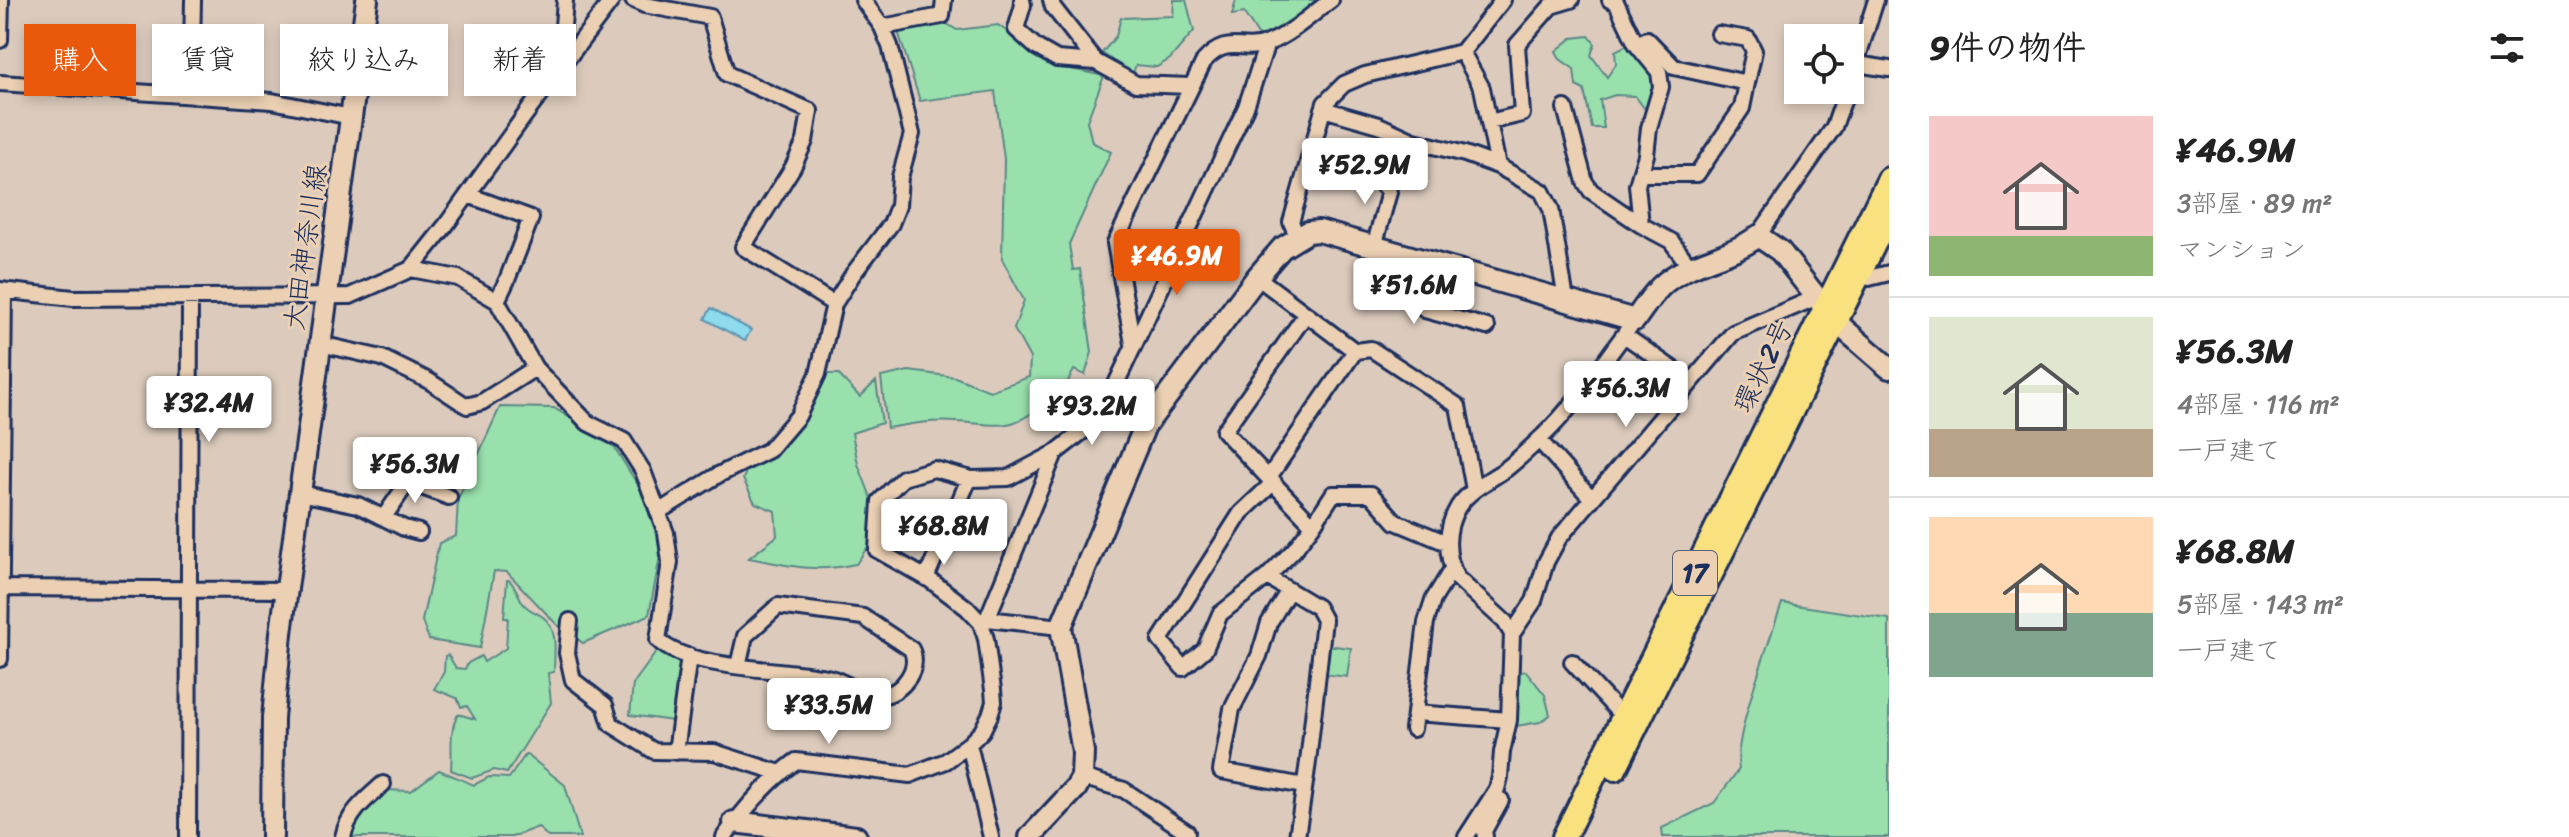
<!DOCTYPE html>
<html lang="ja">
<head>
<meta charset="utf-8">
<style>
  body { margin:0; font-family:Sriracha,"Klee One",sans-serif; background:#f6f6f6; color:#222; height:100vh; display:flex; flex-direction:column; font-size:30px; white-space:nowrap }
  * { box-sizing:border-box; margin:0 }
  p { font-size:26px; color:#767676 }
  .icon { flex:none; width:44px; height:44px; fill:none; stroke:currentColor; stroke-width:2; stroke-linecap:round; stroke-linejoin:round }
  .map { position:relative; flex:1; overflow:hidden }
  .sheet { display:flex; flex-direction:column; background:#fff; width:680px }
  .sheet>* { flex:none }
  .banner { position:absolute; left:24px; top:24px; width:760px; height:72px; display:flex; gap:16px }
  .tools { position:absolute; left:1784px; top:24px; display:grid; gap:16px }
  .tools a { display:grid; place-items:center; width:80px; height:80px; border-radius:0px; background:#fff; box-shadow:0 4px 12px #0003; font-size:40px }
  .price { position:absolute; translate:-50% -68px; padding:0 18px; border-radius:8px; background:#fff; color:#222; font-size:26px; line-height:52px; filter:drop-shadow(0 2px 4px #0008) }
  .price::after { content:''; position:absolute; left:50%; top:48px; width:24px; height:18px; margin-left:-12px; background:inherit; clip-path:polygon(0 0,100% 0,50% 100%) }
  .price.on { background:#ea580c; color:#fff }
  ul { padding:0; list-style:none }
  li { display:flex; align-items:center; gap:24px; height:200px; padding:0 40px }
  li+li { border-top:2px solid #e0e0e0 }
  li span { display:grid; place-items:center; flex:none; width:224px; height:160px; border-radius:0px; color:#555 }
  li>.icon { margin-inline-start:auto }
  span .icon { width:96px; height:96px; fill:#fffc; stroke-width:1 }
  li b { font-size:34px }
  h2 { display:flex; justify-content:space-between; align-items:center; height:96px; padding:0 40px; font-size:34px }
  .chip { padding:0 28px; border-radius:0px; background:#fff; box-shadow:0 4px 12px #0003; font-size:28px; line-height:72px }
  .chip.on { background:#ea580c; color:#fff }
  main { display:flex; flex:1; min-height:0 }
  .map>svg:first-child { display:block }
</style>
</head>
<body>
<main>
<div class="map">
<svg width="1889" height="837" viewBox="0 0 1889 837">
  <rect width="100%" height="100%" fill="#dccbbd"/>
  <filter id="ink" filterUnits="userSpaceOnUse"><feTurbulence type="fractalNoise" baseFrequency=".0125" numOctaves="2"/><feDisplacementMap in="SourceGraphic" scale="16" xChannelSelector="R" yChannelSelector="G"/><feConvolveMatrix kernelMatrix="1 2 1 2 8 2 1 2 1" color-interpolation-filters="sRGB"/></filter>
  <g filter="url(#ink)">
    <path fill="#99e0ad" stroke="#5a8886" stroke-width="2" d="M 1174,0 L 1186,0 L 1194,31 L 1170,59 L 1157,67 L 1136,65 L 1132,75 L 1102,53 L 1116,36 L 1121,18 L 1173,16 Z
      M 1236,0 L 1324,0 L 1281,29 L 1260,38 L 1244,13 L 1232,15 Z
      M 942,21 L 957,30 L 998,25 L 1053,65 L 1104,76 L 1087,121 L 1092,142 L 1111,152 L 1069,244 L 1073,270 L 1080,269 L 1092,352 L 1085,375 L 1074,370 L 1055,406 L 1050,400 C 1010,432 1004,425 956,422 C 933,420 910,424 887,428 L 881,377 L 909,371 L 955,377 L 990,391 L 1029,377 L 1030,358 L 1014,329 L 1024,300 L 1002,259 L 1004,159 L 995,91 L 920,101 L 897,28 Z
      M 1589,36 L 1595,44 L 1591,55 L 1607,77 L 1616,64 L 1615,51 L 1629,44 C 1648,65 1665,80 1645,109 L 1635,96 L 1615,95 L 1600,100 L 1604,128 L 1592,128 L 1584,90 L 1576,86 L 1574,69 L 1560,59 L 1556,51 L 1572,38 Z
      M 825,374 L 838,374 L 860,397 L 876,381 L 882,423 L 852,433 L 858,464 L 872,500 L 871,542 L 856,564 C 814,573 790,566 749,558 L 777,536 L 775,511 L 755,503 L 743,479 L 747,469 L 773,454 L 803,420 Z
      M 500,407 L 554,408 L 613,445 L 641,490 L 663,540 L 649,615 L 583,643 L 576,638 L 575,621 L 561,629 L 507,572 L 494,571 L 480,648 L 429,640 L 422,621 L 439,543 L 456,536 L 458,499 Z
      M 507,580 L 509,580 C 516,587 518,594 522,602 C 527,610 536,612 543,617 C 559,629 554,654 554,672 L 548,673 L 551,703 L 507,773 L 494,770 L 472,778 L 451,770 C 453,747 448,733 458,714 L 475,719 L 467,706 L 461,707 L 457,698 L 434,689 L 444,672 L 445,656 L 448,655 L 456,668 L 465,669 L 468,663 L 481,656 L 484,662 L 506,648 L 508,618 L 504,618 Z
      M 1782,603 L 1889,619 L 1889,837 L 1663,837 L 1662,828 L 1714,803 L 1739,769 C 1732,740 1771,637 1782,603 Z
      M 1326,645 L 1351,648 L 1347,677 L 1323,674 Z
      M 657,651 L 678,660 L 680,669 L 673,721 L 630,715 L 633,684 Z
      M 1526,671 L 1545,695 L 1550,715 L 1540,722 L 1516,726 L 1517,673 Z
      M 526,754 L 565,785 L 580,837 L 548,837 L 538,827 L 512,837 L 351,837 L 353,823 L 383,790 L 411,791 L 439,770 L 474,785 L 489,777 L 509,778 Z"/>
    <path fill="#8ddbec" stroke="#5f96b3" stroke-width="2" d="M 711,308 L 751,330 L 745,341 L 705,319 Z"/>
    <g fill="none" stroke-linecap="round" stroke-linejoin="round">
      <defs>
        <path id="street" d="M 565,0 L 561,52 L 565,64
          M 633,0 L 644,5 L 710,17 L 727,74 L 810,111 L 805,141 L 793,167 L 743,247 L 834,304
          M 1022,0 L 1023,5 L 1016,29 L 1036,47 L 1057,59 L 1096,62 L 1136,84 L 1189,86
          M 1051,0 L 1053,7 L 1096,62
          M 1610,0 L 1616,2 L 1636,44 L 1647,39 L 1674,67 L 1747,83 L 1742,108 L 1697,174 L 1640,174
          M 882,27 L 942,16 L 944,0
          M 1719,34 L 1748,39 L 1754,51 L 1747,83
          M 0,40 L 1,0
          M 1636,44 L 1659,72 L 1661,87 L 1649,128 L 1646,155 L 1637,185 L 1641,225
          M 1462,52 L 1482,88 L 1498,166 L 1542,191 L 1551,209 L 1566,300
          M 1857,64 L 1889,69
          M 1850,82 L 1876,0
          M 0,83 L 272,101 L 351,117
          M 191,94 L 193,0
          M 1565,108 L 1585,182 L 1591,191 L 1641,225 L 1671,241 L 1691,268
          M 1323,109 L 1379,125 L 1414,141 L 1465,154 L 1498,166
          M 1489,122 L 1522,114 L 1517,45 L 1551,6 L 1571,0
          M 1350,167 L 1372,173 L 1389,192 L 1374,247
          M 468,195 L 531,218 L 507,280 L 497,301
          M 1758,236 L 1834,127 L 1847,90
          M 1298,238 L 1291,222 L 1325,103 L 1344,84 L 1365,75 L 1462,52 L 1503,0
          M 1437,264 L 1425,310 L 1487,327
          M 411,269 L 458,278 L 497,301 L 535,368 L 588,423 L 624,441 L 643,471 L 666,533 L 670,562 L 658,640 C 689,671 788,668 831,678 C 848,683 865,698 884,695 C 903,692 921,667 911,649 L 863,617 L 778,606 L 745,636 L 738,666
          M 1859,273 L 1869,278 L 1889,273
          M 1257,277 L 1355,351 L 1371,349 L 1458,406 L 1474,490
          M 0,290 L 73,298 L 350,296 L 411,269 L 446,225 L 525,115 L 612,0
          M 1306,314 L 1224,431 L 1313,525 L 1333,494 L 1371,494 L 1396,522 L 1447,543
          M 1624,335 L 1690,381
          M 320,344 L 382,358 L 429,381 L 467,406 L 482,402 L 535,368
          M 1133,344 L 1115,243 L 1204,61 C 1229,34 1240,54 1268,43 C 1291,34 1311,15 1331,0
          M 1105,414 L 1145,426
          M 1539,440 L 1592,499
          M 1269,477 L 1355,351
          M 1274,482 L 1241,513 L 1160,640 L 1183,668 L 1205,649 L 1220,614 L 1267,577 L 1294,550 L 1313,525
          M 300,493 L 358,505 L 404,528 L 419,532
          M 658,512 L 718,475 L 769,450 L 798,416 L 818,374 L 834,304 L 853,274 L 891,224 L 898,206 L 900,177 L 912,134 L 890,46 L 882,27 L 863,0
          M 384,517 L 408,482 L 449,497
          M 1452,569 L 1433,600 L 1426,622 L 1415,713 L 1509,720
          M 1267,577 L 1317,607 L 1324,620 L 1308,762 L 1297,837
          M 926,578 L 969,479
          M 0,588 L 287,590
          M 1289,590 L 1269,623 L 1259,656 L 1232,709 L 1221,771 L 1304,786
          M 987,619 L 1061,627
          M 570,621 L 567,653 L 573,680 L 605,705 L 611,724 L 654,751 L 714,752 L 780,773
          M 981,623 L 987,619 L 1055,453
          M 1512,634 L 1534,601 L 1546,562 L 1559,538 L 1733,333 L 1808,301 L 1814,296
          M 0,659 L 4,291
          M 1572,662 L 1624,718
          M 1413,729 L 1415,713
          M 969,744 L 991,837
          M 676,752 L 689,656
          M 1082,777 L 1124,790 L 1187,832
          M 188,837 L 190,298
          M 343,837 C 348,813 365,800 383,784
          M 724,837 C 744,809 769,781 796,761 L 910,775 L 946,761 L 969,744 L 982,731 L 990,715 L 994,702 L 993,690 L 986,639 L 981,623 L 967,608 L 930,580 L 877,550 L 880,501 L 903,478 L 934,469 L 971,479 L 1008,478 L 1055,453 L 1105,414 L 1107,403 L 1246,107 L 1267,43
          M 1466,837 L 1497,789 L 1500,777 L 1502,752 L 1509,720 L 1512,634 L 1505,622 L 1457,578 C 1445,556 1445,529 1458,507 C 1469,490 1490,480 1506,469 C 1519,459 1531,447 1543,436 C 1579,401 1605,359 1635,320
          M 1485,837 L 1484,831 L 1501,800"/>
        <path id="secondary" d="M 734,822 L 856,837
          M 272,837 L 273,718 L 281,633 L 367,0
          M 1030,837 L 1076,788 L 1082,777 L 1083,752 L 1061,627 L 1145,426 L 1257,277 L 1282,248 L 1308,232 L 1319,231 L 1635,320 C 1645,306 1654,291 1667,281 C 1694,260 1731,257 1758,236 L 1780,251 L 1836,322 L 1889,368"/>
        <path id="primary" d="M 1615,769 L 1889,214
          M 1564,837 L 1889,179"/>
      </defs>
      <use href="#street" stroke="#1b2f5e" stroke-width="20"/>
      <use href="#secondary" stroke="#1b2f5e" stroke-width="26"/>
      <use href="#primary" stroke="#1b2f5e" stroke-width="28"/>
      <use href="#street" stroke="#ebd0b3" stroke-width="14"/>
      <use href="#secondary" stroke="#ebd0b3" stroke-width="20"/>
      <use href="#primary" stroke="#fae180" stroke-width="22"/>
    </g>
  </g>
  <g text-anchor="middle" dominant-baseline="central" stroke-width="6" stroke-linejoin="round" paint-order="stroke">
    <rect fill="#ebd0b3" stroke="#595f78" stroke-width="2" x="1673" y="551" width="44" height="44" rx="6"/>
    <g font-size="26" font-weight="bold" fill="#1b2f5e">
      <text x="1695" y="573">17</text>
    </g>
    <g font-size="28" fill="#1b2f5e" stroke="#ebd0b3">
      <text transform="translate(305 247) rotate(-82)">大田神奈川線</text>
      <text transform="translate(1763 366) rotate(-64)">環状2号</text>
    </g>
  </g>
</svg>
<div class="tools">
<a><svg class="icon" aria-label="locate" viewBox="0 0 24 24"><circle cx="12" cy="12" r="6"/><path d="M12 2v4M12 18v4M2 12h4M18 12h4"/></svg></a>
</div>
<b class="price" style="left:1365px;top:206px">¥52.9M</b>
<b class="price on" style="left:1177px;top:297px">¥46.9M</b>
<b class="price" style="left:1414px;top:326px">¥51.6M</b>
<b class="price" style="left:1626px;top:429px">¥56.3M</b>
<b class="price" style="left:209px;top:444px">¥32.4M</b>
<b class="price" style="left:1092px;top:447px">¥93.2M</b>
<b class="price" style="left:415px;top:505px">¥56.3M</b>
<b class="price" style="left:944px;top:567px">¥68.8M</b>
<b class="price" style="left:829px;top:746px">¥33.5M</b>
<div class="banner">
<a class="chip on">購入</a>
<a class="chip">賃貸</a>
<a class="chip">絞り込み</a>
<a class="chip">新着</a>
</div>
</div>
<section class="sheet">
<h2>9件の物件<svg class="icon" aria-label="filters" viewBox="0 0 24 24"><path d="M4 7h16M4 17h16"/><circle cx="9" cy="7" r="2"/><circle cx="15" cy="17" r="2"/></svg></h2>
<ul>
<li><span style="background:linear-gradient(#f6c9c9 75%,#8fb573 0)"><svg class="icon" aria-label="home" viewBox="0 0 24 24"><path d="M3 11l9-7 9 7M6 9v11h12V9"/></svg></span><div><b>¥46.9M</b><p>3部屋 · 89 m²</p><p>マンション</p></div></li>
<li><span style="background:linear-gradient(#dfe7d0 70%,#b9a48a 0)"><svg class="icon" aria-label="home" viewBox="0 0 24 24"><path d="M3 11l9-7 9 7M6 9v11h12V9"/></svg></span><div><b>¥56.3M</b><p>4部屋 · 116 m²</p><p>一戸建て</p></div></li>
<li><span style="background:linear-gradient(#ffd9b3 60%,#7fa58c 0)"><svg class="icon" aria-label="home" viewBox="0 0 24 24"><path d="M3 11l9-7 9 7M6 9v11h12V9"/></svg></span><div><b>¥68.8M</b><p>5部屋 · 143 m²</p><p>一戸建て</p></div></li>
</ul>
</section>
</main>
</body>
</html>
